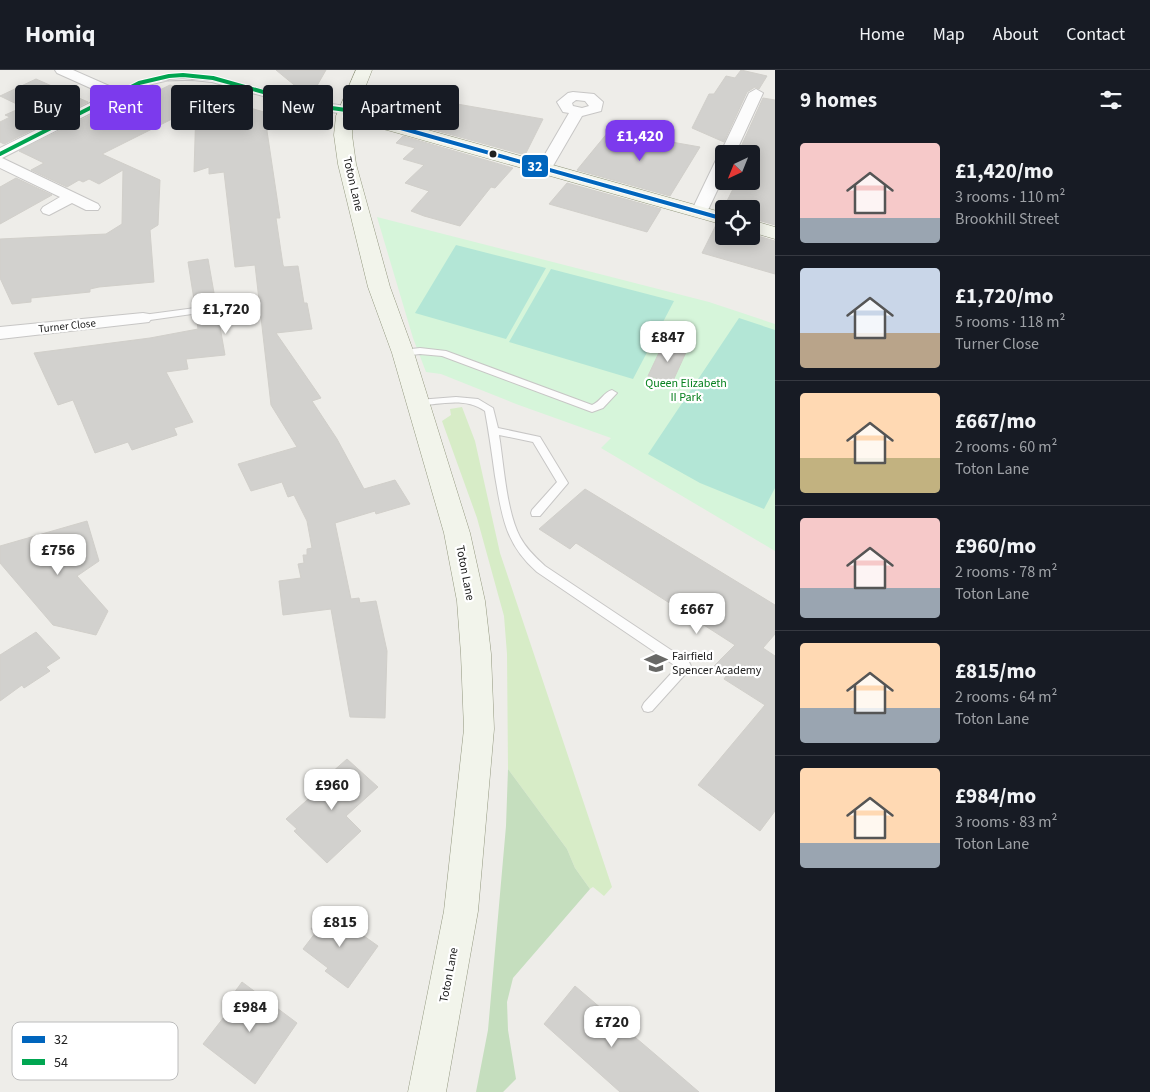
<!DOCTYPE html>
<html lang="en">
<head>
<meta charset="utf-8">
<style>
  body { margin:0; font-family:"Source Sans 3",sans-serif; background:#20242c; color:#f1f3f6; height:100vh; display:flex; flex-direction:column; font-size:19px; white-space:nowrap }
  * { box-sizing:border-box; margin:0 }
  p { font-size:16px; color:#9ea1a6 }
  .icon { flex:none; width:28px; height:28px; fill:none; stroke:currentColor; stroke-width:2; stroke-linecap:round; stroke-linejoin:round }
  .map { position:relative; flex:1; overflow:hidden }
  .side { display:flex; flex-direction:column; background:#171b24; width:375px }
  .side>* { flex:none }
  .banner { position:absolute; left:15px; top:15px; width:475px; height:45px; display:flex; gap:10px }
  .needle { width:32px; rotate:223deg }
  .controls { position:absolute; left:715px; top:75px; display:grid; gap:10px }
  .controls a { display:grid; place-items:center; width:45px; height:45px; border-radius:5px; background:#171b24; box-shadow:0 2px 12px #0003; font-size:25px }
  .price { position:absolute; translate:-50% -42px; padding:0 11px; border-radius:10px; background:#fff; color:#222; font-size:16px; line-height:32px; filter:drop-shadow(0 1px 2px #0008) }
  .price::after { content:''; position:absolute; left:50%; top:30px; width:15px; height:11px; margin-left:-8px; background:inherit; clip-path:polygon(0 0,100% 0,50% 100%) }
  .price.current { background:#7c3aed; color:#fff }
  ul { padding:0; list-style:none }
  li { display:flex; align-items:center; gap:15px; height:125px; padding:0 25px }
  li+li { border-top:1px solid #363941 }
  li span { display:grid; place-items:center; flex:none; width:140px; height:100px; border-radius:5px; color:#555 }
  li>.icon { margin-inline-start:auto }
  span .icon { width:60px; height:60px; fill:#fffc; stroke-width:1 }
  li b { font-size:21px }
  h2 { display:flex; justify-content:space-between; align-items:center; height:60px; padding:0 25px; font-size:21px }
  .pill { padding:0 18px; border-radius:5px; background:#171b24; box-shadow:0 2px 12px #0003; font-size:18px; line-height:45px }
  .pill.current { background:#7c3aed; color:#fff }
  header { display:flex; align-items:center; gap:30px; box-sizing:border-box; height:70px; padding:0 25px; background:#171b24; border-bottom:1px solid #363941 }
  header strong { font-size:24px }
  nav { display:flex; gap:28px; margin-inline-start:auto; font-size:18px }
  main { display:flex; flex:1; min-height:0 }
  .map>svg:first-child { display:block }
</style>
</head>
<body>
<header>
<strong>Homiq</strong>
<nav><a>Home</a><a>Map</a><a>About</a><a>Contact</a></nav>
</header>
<main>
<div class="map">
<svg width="775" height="1022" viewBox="0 0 775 1022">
  <rect width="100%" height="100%" fill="#eeede9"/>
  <path fill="#d7ecc7" d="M 462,337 L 475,371 L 500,483 L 612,817 L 604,826 L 593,817 L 590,819 L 575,798 L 567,779 L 508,699 L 507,584 L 504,546 L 477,448 L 442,351 L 451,345 L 450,339 Z"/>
  <path fill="#c5debe" d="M 508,699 L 567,779 L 575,798 L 590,819 L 513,908 L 507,932 L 508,960 L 516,1009 L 503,1022 L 476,1022 L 488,960 L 506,756 Z"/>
  <path fill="#d6f5da" d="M 377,147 L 709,232 L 775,254 L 775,481 L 601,378 L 611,368 L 516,334 L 441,304 L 426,302 L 413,268 Z"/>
  <path fill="#b3e6d6" d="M 456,175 L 546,198 L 506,269 L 415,243 Z
    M 551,199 L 674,231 L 633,309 L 509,272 Z
    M 739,248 L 775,260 L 775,418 L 764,439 L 700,413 L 648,384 Z"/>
  <path fill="#d2d1ce" stroke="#d1cfca" d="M 276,0 L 326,0 L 310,28 Z
    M 741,0 L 767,6 L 759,19 L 755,17 L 747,22 L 724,72 L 692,58 L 709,24 L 714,24 L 726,6 L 735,8 Z
    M 36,9 L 88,32 L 4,74 L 0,72 L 0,52 L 10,47 L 5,45 L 23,37 L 0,26 Z
    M 170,15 L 271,44 L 267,61 L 280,148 L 276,148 L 283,195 L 284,197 L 298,196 L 304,233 L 307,233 L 312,259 L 276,263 L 321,328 L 312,331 L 337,369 L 364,419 L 395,410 L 410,434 L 376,444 L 375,441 L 335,453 L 351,529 L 359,528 L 360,533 L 376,531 L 387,581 L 385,648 L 350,647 L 331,539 L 283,545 L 279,511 L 301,508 L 298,494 L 304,493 L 303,485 L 307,485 L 307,479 L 312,478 L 307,451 L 294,425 L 288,427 L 282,412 L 251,421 L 238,394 L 297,377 L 271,335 L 255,195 L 235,197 L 224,102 L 209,104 L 209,97 L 194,102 L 196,37 L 102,84 L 160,110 L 158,155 L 150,160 L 154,212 L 99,217 L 90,219 L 90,222 L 31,228 L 31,232 L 12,234 L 0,208 L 0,169 L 106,164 L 122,154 L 123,100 L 99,114 L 89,109 L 83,112 L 79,110 L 67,117 L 31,100 L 44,93 L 19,81 L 103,39 L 113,43 Z
    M 763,28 L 775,30 L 775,155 L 751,148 L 751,139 L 724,139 L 722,141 L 737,111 L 751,111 L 751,81 L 740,79 Z
    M 457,34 L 543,49 L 525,85 L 416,55 L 423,48 Z
    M 609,61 L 700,77 L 670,126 L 577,100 Z
    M 403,66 L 513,98 L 495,118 L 491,117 L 460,156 L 424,146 L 411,141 L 429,121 L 405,113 L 424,95 L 403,89 L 415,78 L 396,73 Z
    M 16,108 L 52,125 L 0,154 L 0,117 Z
    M 567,113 L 661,139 L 647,162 L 549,134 Z
    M 716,155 L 724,157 L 724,166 L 751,166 L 751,164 L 775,171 L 775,204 L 702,183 Z
    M 208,189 L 225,285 L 186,289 L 188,299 L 166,302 L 193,352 L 174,358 L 177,365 L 132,380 L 128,372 L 95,383 L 73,330 L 58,335 L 34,283 L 150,268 L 198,259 L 196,245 L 213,243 L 215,237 L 210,234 L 195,236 L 188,192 Z
    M 663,274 L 687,280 L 672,313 L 648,306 Z
    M 585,419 L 775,535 L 775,564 L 763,578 L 775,586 L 775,741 L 760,761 L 698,715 L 765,635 L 724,609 L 726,606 L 713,597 L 735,575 L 576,473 L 570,479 L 539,459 Z
    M 87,451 L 99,491 L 77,506 L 108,541 L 96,565 L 53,555 L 0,493 L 0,476 Z
    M 36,562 L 60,588 L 46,597 L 50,601 L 24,618 L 22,615 L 0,631 L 0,585 Z
    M 347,689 L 378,717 L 346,746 L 361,761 L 327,793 L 294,761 L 297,759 L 286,749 L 326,713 L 323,710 Z
    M 326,839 L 378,876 L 348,918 L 325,901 L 328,898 L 303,879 L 316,862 L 311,859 Z
    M 242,912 L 297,953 L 255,1014 L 203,974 L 231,938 L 226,934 Z
    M 575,916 L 663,991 L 699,1022 L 620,1022 L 544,954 Z"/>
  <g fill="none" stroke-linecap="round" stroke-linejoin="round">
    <defs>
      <path id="lane" d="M 210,236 L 213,237 L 213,241 L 143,251 L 139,248 L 143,245 Z
        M 420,278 L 446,281 L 592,335 C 600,332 604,322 612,320 L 617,323 L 603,338 L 592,342 L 442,286 L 420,284 L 403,286 L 398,283 L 403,280 Z
        M 456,327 L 478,329 L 493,338 L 498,358 L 540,367 L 568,413 L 540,446 L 532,446 L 531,443 L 532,440 L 557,412 L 533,372 L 499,365 C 504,395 506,440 520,467 C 526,478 535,487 545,496 L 689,592 L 691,596 L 689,600 L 652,641 L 648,642 L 644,641 L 642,637 L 644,633 L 677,597 L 537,502 C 505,474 502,446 495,406 C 492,384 489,363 485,341 C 466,327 440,334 418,336 L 413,333 L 418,330 Z"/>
      <path id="street" d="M 55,0 L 73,0 L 116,19 C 187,0 239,14 309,30 C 323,34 337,34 351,37 L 353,40 L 351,43 L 346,44 L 310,39 L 212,12 L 183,9 L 169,10 L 144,16 L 2,88 L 98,134 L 100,137 L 98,140 L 86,140 L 72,133 L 49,145 L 43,143 L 41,140 L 43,137 L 60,127 L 0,98 L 0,78 L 106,25 L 57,3 Z
        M 756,19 L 763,23 L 735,84 L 724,84 L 724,106 L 707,142 L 705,145 L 693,145 L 691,142 L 716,90 L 721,86 L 720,84 L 749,23 Z
        M 573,22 L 594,24 L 603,32 L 601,41 L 582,46 L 550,101 L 540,101 L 537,98 L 569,43 L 563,42 L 557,32 L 568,23 ZM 576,30 L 585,31 L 589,36 L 582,38 L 573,36 L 572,33 Z
        M 143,243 L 149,244 L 152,248 L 149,252 L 0,269 L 0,257 Z"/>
      <path id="secondary" d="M 356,0 L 372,0 L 355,43 L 396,51 L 724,143 L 724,155 L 387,60 L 353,53 L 352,65 L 356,94 L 390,217 L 414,283 L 470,463 L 485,531 L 491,584 L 494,659 L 478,841 L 446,1022 L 408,1022 L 444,841 L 464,659 L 461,584 L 457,531 L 444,463 L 392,283 L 368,217 L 338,94 L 334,65 L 336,46 Z
        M 751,150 L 775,157 L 775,169 L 751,162 Z"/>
    </defs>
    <use href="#lane" stroke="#c7c6c5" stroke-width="2"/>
    <use href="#street" stroke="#c7c6c5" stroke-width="2"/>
    <use href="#secondary" stroke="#949980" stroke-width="1"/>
    <use href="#lane" fill="#fcfcfc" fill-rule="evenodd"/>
    <use href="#street" fill="#fcfcfc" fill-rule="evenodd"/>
    <use href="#secondary" fill="#f2f4eb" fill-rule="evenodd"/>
    <defs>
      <path id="bus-1" d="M 345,46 L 390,55 L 724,149"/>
      <path id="bus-2" d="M 0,84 L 139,13 L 169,6 L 183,5 L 213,8 L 310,35 L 346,40"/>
    </defs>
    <use href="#bus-1" stroke="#fff" stroke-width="6"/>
    <use href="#bus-2" stroke="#fff" stroke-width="6"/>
    <use href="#bus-1" stroke="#0065bd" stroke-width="4"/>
    <use href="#bus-2" stroke="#00a651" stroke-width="4"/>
  </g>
  <defs>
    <symbol id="school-bare" viewBox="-9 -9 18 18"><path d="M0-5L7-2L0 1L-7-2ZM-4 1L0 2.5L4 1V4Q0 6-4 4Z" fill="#686866" stroke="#fff" stroke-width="2.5" paint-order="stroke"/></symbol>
  </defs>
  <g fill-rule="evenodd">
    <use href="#school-bare" x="640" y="577" width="32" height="32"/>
  </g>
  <circle fill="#202020" stroke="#fff" stroke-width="2" cx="493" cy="84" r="4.5"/>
  <g text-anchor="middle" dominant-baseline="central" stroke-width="4.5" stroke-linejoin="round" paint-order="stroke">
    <g font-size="11" fill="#202020" stroke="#fff">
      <text transform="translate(67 256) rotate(-6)">Turner Close</text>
    </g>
    <g font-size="12" fill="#202020" stroke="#fff">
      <text transform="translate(353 114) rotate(77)">Toton Lane</text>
      <text transform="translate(465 503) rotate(79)">Toton Lane</text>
      <text transform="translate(449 905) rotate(-79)">Toton Lane</text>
    </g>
    <g font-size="12" fill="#098220" stroke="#fff">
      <text x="686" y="313">Queen Elizabeth<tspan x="686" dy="14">II Park</tspan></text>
    </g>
    <g font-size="12" fill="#202020" stroke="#fff" text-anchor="start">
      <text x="672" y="586">Fairfield<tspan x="672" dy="14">Spencer Academy</tspan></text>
    </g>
  </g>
  <rect x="12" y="952" width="166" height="58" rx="8" fill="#fff" stroke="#bcbcbc" stroke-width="1"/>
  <rect x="22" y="966" width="23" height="7" fill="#0065bd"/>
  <rect x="22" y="989" width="23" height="6" fill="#00a651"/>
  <g font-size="14" fill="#202020">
    <text x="54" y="974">32</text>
    <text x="54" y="997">54</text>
  </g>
  <rect stroke="#fff" stroke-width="2" x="521" y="84" width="28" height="24" rx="5" fill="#0065bd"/>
  <g font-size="14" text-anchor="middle" font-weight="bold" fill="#fff">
    <text x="535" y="101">32</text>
  </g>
</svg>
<div class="controls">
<a><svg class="needle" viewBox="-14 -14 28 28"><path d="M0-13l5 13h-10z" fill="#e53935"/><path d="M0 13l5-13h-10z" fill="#9ea1a6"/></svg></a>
<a><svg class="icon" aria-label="locate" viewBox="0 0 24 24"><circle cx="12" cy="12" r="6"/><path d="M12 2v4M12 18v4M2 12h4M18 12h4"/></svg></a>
</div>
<b class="price current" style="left:640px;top:92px">£1,420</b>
<b class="price" style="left:226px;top:265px">£1,720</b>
<b class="price" style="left:668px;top:293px">£847</b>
<b class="price" style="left:58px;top:506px">£756</b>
<b class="price" style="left:697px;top:565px">£667</b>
<b class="price" style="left:332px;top:741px">£960</b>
<b class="price" style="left:340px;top:878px">£815</b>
<b class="price" style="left:250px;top:963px">£984</b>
<b class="price" style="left:612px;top:978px">£720</b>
<div class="banner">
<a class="pill">Buy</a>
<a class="pill current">Rent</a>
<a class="pill">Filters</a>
<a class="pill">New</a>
<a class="pill">Apartment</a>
</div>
</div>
<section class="side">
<h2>9 homes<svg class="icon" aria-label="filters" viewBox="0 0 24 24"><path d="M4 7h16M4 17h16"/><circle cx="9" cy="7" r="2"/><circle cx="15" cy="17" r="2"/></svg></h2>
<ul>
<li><span style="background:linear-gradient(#f6c9c9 75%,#9aa5b1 0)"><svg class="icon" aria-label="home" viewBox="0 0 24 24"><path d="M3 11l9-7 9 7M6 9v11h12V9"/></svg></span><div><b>£1,420/mo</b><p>3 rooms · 110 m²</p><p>Brookhill Street</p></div></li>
<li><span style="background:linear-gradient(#c9d6e8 65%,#b9a48a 0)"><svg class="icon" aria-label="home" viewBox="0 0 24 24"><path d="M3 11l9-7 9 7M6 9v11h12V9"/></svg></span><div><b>£1,720/mo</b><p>5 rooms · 118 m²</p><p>Turner Close</p></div></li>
<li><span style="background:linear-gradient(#ffd9b3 65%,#c2b280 0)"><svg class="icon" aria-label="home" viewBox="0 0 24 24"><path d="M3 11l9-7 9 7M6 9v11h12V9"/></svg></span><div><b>£667/mo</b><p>2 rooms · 60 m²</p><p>Toton Lane</p></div></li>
<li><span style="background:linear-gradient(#f6c9c9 70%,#9aa5b1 0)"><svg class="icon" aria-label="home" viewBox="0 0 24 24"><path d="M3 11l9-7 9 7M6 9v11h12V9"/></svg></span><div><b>£960/mo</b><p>2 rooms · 78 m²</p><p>Toton Lane</p></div></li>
<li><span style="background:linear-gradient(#ffd9b3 65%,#9aa5b1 0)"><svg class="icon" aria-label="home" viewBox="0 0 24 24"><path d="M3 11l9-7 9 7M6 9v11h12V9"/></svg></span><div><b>£815/mo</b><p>2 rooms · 64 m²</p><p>Toton Lane</p></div></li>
<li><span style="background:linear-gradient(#ffd9b3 75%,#9aa5b1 0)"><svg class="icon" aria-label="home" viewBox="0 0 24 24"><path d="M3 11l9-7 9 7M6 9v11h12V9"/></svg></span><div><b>£984/mo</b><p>3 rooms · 83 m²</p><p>Toton Lane</p></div></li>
</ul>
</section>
</main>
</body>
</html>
